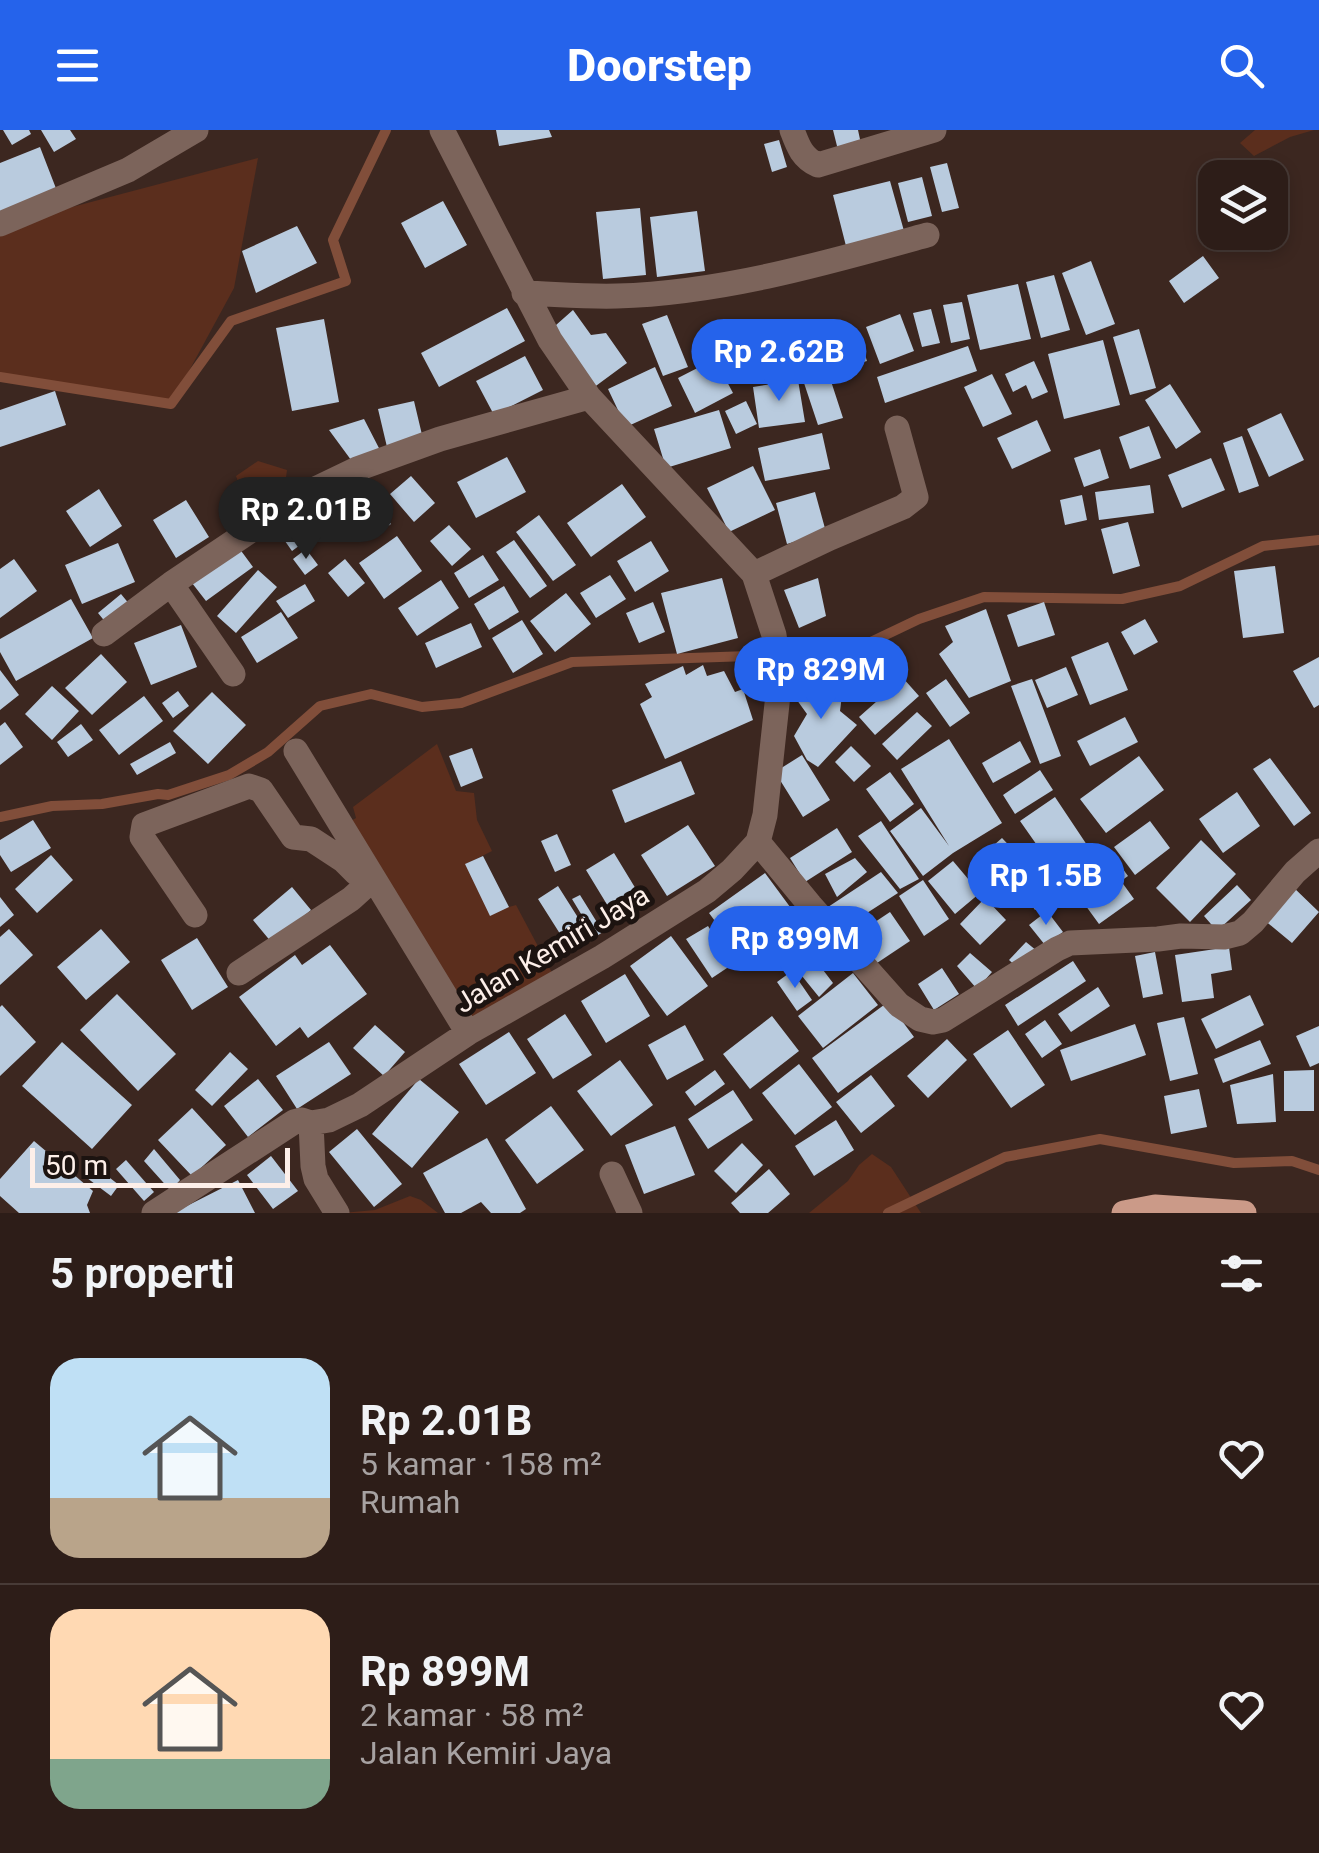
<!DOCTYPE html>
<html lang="id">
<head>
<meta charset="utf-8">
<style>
  body { margin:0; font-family:Roboto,sans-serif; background:#352621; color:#f1f3f6; height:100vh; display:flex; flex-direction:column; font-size:38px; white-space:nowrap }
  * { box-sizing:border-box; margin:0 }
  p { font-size:32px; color:#a7a2a2 }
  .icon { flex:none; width:55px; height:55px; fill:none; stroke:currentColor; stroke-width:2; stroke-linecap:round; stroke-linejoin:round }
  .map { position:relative; height:1083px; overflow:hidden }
  .details { display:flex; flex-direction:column; background:#2d1d18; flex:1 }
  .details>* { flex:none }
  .controls { position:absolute; left:1198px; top:30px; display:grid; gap:20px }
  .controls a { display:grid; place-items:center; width:90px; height:90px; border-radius:20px; background:#2d1d18; box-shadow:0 5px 15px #0003,0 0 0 2px #483b37; font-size:50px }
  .scale { position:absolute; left:30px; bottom:25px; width:260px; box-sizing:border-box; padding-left:10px; border:5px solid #fdefe9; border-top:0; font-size:28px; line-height:35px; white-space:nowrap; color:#fdefe9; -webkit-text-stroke:8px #1c1310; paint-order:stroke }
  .price { position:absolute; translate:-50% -85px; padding:0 22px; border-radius:35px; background:#2563eb; color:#fff; font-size:32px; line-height:65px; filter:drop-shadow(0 2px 5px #0008) }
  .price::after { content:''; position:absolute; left:50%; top:60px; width:30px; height:22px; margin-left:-15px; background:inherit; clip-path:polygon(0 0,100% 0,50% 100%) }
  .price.current { background:#222; color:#fff }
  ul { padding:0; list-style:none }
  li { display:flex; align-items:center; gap:30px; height:250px; padding:0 50px }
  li+li { border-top:2px solid #483b37 }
  li span { display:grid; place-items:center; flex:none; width:280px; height:200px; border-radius:30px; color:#555 }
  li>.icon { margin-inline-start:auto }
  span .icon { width:120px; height:120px; fill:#fffc; stroke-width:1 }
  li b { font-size:42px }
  h2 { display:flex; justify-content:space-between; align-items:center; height:120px; padding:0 50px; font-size:42px }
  header { display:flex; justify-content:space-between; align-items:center; height:130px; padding:0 50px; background:#2563eb; color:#fff; font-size:45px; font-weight:800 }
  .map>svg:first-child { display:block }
</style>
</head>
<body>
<header><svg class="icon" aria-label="menu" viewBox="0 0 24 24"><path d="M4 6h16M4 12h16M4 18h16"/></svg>Doorstep<svg class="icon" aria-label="search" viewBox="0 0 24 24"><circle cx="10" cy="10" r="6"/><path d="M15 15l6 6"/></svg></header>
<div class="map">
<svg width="1319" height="1083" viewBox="0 0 1319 1083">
  <rect width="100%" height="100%" fill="#3c2720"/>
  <path fill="#5b2e1d" d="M 1255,0 L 1314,0 L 1290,7 L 1254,26 L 1240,13 Z
    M 258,28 L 234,158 L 171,274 L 0,247 L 0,96 Z
    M 258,331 L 287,340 L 284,362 L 247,376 L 236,346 Z
    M 437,614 L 456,661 L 474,663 L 477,690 L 492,721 L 466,734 L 509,777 L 516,775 L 557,852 L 468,903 L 341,697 L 356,688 L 353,677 Z
    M 872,1024 L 891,1037 L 921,1083 L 809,1083 L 848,1051 L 859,1035 Z
    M 410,1066 L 421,1070 L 438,1083 L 342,1083 L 375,1080 Z"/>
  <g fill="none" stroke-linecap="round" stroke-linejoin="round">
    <path stroke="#814e3a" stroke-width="10" d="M 0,247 L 171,274 L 231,191 L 346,151 L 333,110 L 386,0
      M 0,687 L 52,676 L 102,674 L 158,664 L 168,665 L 229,645 L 268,622 L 320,576 L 371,564 L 422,577 L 461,573 L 572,532 L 808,524 L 854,520 L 919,489 L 984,467 L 1122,469 L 1180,456 L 1263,416 L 1319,410
      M 888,1083 L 1005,1027 L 1100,1009 L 1234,1033 L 1292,1031 L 1319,1040"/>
  </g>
  <path fill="#b9cbde" d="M 3,0 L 29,0 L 31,4 L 12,15 Z
    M 41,0 L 70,0 L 76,9 L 54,22 Z
    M 496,0 L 549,0 L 552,7 L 499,16 Z
    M 833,0 L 858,0 L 861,14 L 838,20 Z
    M 779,10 L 787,37 L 772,42 L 764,14 Z
    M 40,17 L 57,61 L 0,84 L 0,33 Z
    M 947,33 L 959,78 L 942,82 L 930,37 Z
    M 922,47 L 932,86 L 908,92 L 898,53 Z
    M 890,51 L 904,101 L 846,116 L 833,65 Z
    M 443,71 L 467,115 L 425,138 L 401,93 Z
    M 640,78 L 646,145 L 603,149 L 596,82 Z
    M 697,81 L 705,141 L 657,147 L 650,87 Z
    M 297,96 L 317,133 L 256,163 L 242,121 Z
    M 1203,126 L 1219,148 L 1184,173 L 1169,151 Z
    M 1091,131 L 1115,194 L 1086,205 L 1062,143 Z
    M 1054,145 L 1070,200 L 1041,208 L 1026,152 Z
    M 1018,154 L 1031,209 L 980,220 L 967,165 Z
    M 962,172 L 970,209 L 951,213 L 943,175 Z
    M 507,178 L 525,211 L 439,257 L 421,223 Z
    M 931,179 L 940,213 L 922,217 L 913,183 Z
    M 573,180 L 591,205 L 606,203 L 627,233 L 589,261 L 547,203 Z
    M 900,184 L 914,221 L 880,234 L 866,197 Z
    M 667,185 L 688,237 L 663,246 L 642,194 Z
    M 324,189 L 339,272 L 292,281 L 276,198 Z
    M 1139,199 L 1156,258 L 1130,265 L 1113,207 Z
    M 859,206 L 867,231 L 843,238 L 835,213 Z
    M 1103,210 L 1120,275 L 1064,289 L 1048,224 Z
    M 968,216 L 977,241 L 885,273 L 877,247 Z
    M 525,226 L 543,260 L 494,285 L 476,251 Z
    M 715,229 L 733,263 L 695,283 L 678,248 Z
    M 1034,231 L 1048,262 L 1032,269 L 1026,255 L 1013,262 L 1005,244 Z
    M 655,237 L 672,276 L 626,297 L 608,259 Z
    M 992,244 L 1012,284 L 983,297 L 964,257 Z
    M 829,245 L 843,288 L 818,295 L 804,253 Z
    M 798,250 L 805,292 L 759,298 L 753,257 Z
    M 1170,254 L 1201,302 L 1176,319 L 1145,270 Z
    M 55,261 L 66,295 L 0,317 L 0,280 Z
    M 414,271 L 423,309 L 387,317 L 378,279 Z
    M 746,271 L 757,294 L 736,304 L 725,281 Z
    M 719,280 L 731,318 L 666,338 L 654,299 Z
    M 1281,283 L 1304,330 L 1269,347 L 1247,299 Z
    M 364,289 L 381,322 L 354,334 L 329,300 Z
    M 1037,290 L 1051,321 L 1012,339 L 997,308 Z
    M 1149,296 L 1161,328 L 1130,339 L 1119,307 Z
    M 822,303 L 830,339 L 765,351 L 758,318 Z
    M 1242,306 L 1259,356 L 1239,363 L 1223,313 Z
    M 1100,319 L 1109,348 L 1084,357 L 1074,328 Z
    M 507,327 L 526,362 L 476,388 L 457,352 Z
    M 1211,328 L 1225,360 L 1182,378 L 1168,345 Z
    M 753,336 L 775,380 L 729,402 L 707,358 Z
    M 411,346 L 435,373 L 414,392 L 390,364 Z
    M 622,354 L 646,387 L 591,427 L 567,393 Z
    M 1150,355 L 1154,383 L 1099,390 L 1095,362 Z
    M 99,359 L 122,396 L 90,417 L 66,381 Z
    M 815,362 L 826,402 L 787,414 L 776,373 Z
    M 1082,365 L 1087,390 L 1065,395 L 1060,370 Z
    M 186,370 L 209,407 L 176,428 L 153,390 Z
    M 374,372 L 391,394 L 370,409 L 354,387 Z
    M 310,383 L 322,399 L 292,421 L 280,404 Z
    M 539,385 L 576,435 L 553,451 L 516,402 Z
    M 1128,392 L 1140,436 L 1113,444 L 1101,399 Z
    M 449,395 L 471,419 L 452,436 L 430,411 Z
    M 397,406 L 422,441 L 384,469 L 359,433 Z
    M 514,410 L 547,456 L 530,468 L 496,422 Z
    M 651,411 L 669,441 L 635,462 L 617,431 Z
    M 118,413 L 135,452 L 82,474 L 65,435 Z
    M 239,418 L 253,437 L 206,471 L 192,453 Z
    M 306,419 L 318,435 L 305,445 L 293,429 Z
    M 483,425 L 499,450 L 469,468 L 454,443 Z
    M 14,429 L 37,461 L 0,488 L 0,439 Z
    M 345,429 L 365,453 L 348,467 L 328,443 Z
    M 1275,436 L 1284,503 L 1243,508 L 1234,441 Z
    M 258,440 L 277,457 L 236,503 L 217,486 Z
    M 610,445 L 626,469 L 596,488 L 580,463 Z
    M 722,448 L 738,508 L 677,524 L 661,463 Z
    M 818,448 L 826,486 L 799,498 L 784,460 Z
    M 441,450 L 459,478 L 417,506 L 398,478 Z
    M 305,454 L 315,471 L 288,488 L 276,471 Z
    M 504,456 L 519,482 L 489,500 L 474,474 Z
    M 566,463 L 591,494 L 555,522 L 530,491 Z
    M 121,464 L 130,475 L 107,494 L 98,483 Z
    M 71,469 L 93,508 L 16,551 L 0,522 L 0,509 Z
    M 653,472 L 665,502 L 639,513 L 626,483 Z
    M 1044,472 L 1055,505 L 1018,517 L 1007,485 Z
    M 986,479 L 1011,551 L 969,568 L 939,524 L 953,512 L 945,496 Z
    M 281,482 L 298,508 L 257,533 L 241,507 Z
    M 1145,489 L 1158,512 L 1134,525 L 1121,502 Z
    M 522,490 L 543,524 L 513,543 L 492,508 Z
    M 471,493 L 482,517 L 436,538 L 425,513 Z
    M 181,495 L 197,537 L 151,555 L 134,513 Z
    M 1108,512 L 1128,560 L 1090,575 L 1071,527 Z
    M 101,524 L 127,552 L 92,585 L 65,558 Z
    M 889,525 L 900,544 L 879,562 L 857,565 L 848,539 Z
    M 1319,527 L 1319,575 L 1314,578 L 1293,541 Z
    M 703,535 L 707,546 L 724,541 L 735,562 L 743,559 L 753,590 L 665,629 L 640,574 L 652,567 L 645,554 L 683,536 L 686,545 Z
    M 1066,537 L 1078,565 L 1047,578 L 1035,550 Z
    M 0,540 L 19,565 L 0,580 Z
    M 819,547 L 842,565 L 840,581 L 857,595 L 818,637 L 807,630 L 794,606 L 807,584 L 794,566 Z
    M 903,548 L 919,566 L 875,605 L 859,587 Z
    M 946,549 L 970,583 L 950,597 L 926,563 Z
    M 1032,549 L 1061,626 L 1040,634 L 1011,556 Z
    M 52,556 L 79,581 L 52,610 L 25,584 Z
    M 178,561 L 189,576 L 173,588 L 162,573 Z
    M 212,562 L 246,595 L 208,634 L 173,601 Z
    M 144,566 L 163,591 L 119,625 L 99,600 Z
    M 917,582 L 932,596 L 897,630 L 882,614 Z
    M 1125,587 L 1138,612 L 1090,636 L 1077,611 Z
    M 5,592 L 23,617 L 0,635 L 0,596 Z
    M 81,594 L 93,610 L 68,627 L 57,612 Z
    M 949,609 L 1002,693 L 953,723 L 923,746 L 890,701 L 921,678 L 949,716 L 901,639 Z
    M 1020,611 L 1031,632 L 993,653 L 982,633 Z
    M 170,612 L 176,623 L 137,645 L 130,634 Z
    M 851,616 L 871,636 L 854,652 L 835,632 Z
    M 472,618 L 483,648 L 461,657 L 449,626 Z
    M 802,625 L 830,670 L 803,687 L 775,642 Z
    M 1139,626 L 1164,660 L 1106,703 L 1080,669 Z
    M 1270,628 L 1311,683 L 1294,696 L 1253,639 Z
    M 681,631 L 695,664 L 625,693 L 612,660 Z
    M 1040,640 L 1053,660 L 1015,684 L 1003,665 Z
    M 890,642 L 914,674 L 890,692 L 866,659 Z
    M 1237,662 L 1260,696 L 1223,723 L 1199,689 Z
    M 1055,667 L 1087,715 L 1053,738 L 1020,691 Z
    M 33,690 L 51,718 L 11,742 L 0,725 L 0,710 Z
    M 881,691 L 919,749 L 900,759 L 858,706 Z
    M 1150,691 L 1170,718 L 1135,745 L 1114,717 Z
    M 688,695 L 715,736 L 667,766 L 641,725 Z
    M 837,698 L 852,722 L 805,752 L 790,728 Z
    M 557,704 L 571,735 L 555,742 L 541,711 Z
    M 1002,708 L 1021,728 L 1005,742 L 986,722 Z
    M 1201,710 L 1236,744 L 1190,792 L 1156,758 Z
    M 1109,720 L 1128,746 L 1121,751 L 1134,769 L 1099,794 L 1067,750 Z
    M 614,723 L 645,774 L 617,791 L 586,740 Z
    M 51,725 L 73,750 L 37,783 L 15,759 Z
    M 483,726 L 509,777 L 490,786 L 465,734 Z
    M 855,728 L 867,742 L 837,767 L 825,744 Z
    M 953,731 L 980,763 L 955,784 L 928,751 Z
    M 1035,736 L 1055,766 L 1035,780 L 1014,750 Z
    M 881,742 L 898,763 L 842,799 L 828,777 Z
    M 765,743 L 796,785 L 740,825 L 709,783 Z
    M 923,750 L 949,789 L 924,806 L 899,766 Z
    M 1237,755 L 1251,770 L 1217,801 L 1204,786 Z
    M 558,756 L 589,805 L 569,818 L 538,769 Z
    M 1292,756 L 1319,782 L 1292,813 L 1263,789 Z
    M 292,757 L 311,780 L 272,813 L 253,790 Z
    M 580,765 L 603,802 L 595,807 L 572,769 Z
    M 0,767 L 14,785 L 0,797 Z
    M 985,768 L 1006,790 L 980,815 L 960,794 Z
    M 1047,781 L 1063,802 L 1045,815 L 1029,795 Z
    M 890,782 L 910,811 L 871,837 L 851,808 Z
    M 708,796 L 733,834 L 712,848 L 686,809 Z
    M 9,799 L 33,825 L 0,855 L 0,807 Z
    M 101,799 L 130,832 L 86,870 L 57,837 Z
    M 671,806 L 708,856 L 667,886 L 630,836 Z
    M 197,808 L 228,857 L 192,880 L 161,830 Z
    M 770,810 L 783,826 L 771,839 L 758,821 Z
    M 1026,812 L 1037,821 L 1020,840 L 1009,830 Z
    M 330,815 L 367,864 L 308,908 L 300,897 L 276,916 L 239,867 L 295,825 L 302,835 Z
    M 804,815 L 833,853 L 819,867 L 789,830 Z
    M 1229,817 L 1232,840 L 1211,844 L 1214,868 L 1182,872 L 1175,825 Z
    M 1155,822 L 1163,864 L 1143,868 L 1135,826 Z
    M 970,823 L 992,842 L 977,859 L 957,836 Z
    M 1073,831 L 1086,851 L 1018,896 L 1005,875 Z
    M 942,838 L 959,864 L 934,880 L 918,854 Z
    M 792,841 L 812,870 L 797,881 L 777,852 Z
    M 853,843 L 878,875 L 823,918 L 798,886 Z
    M 625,844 L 650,886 L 606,913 L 581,871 Z
    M 1098,857 L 1110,876 L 1071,902 L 1058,884 Z
    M 117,864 L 176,924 L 138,961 L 80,900 Z
    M 1250,865 L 1264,895 L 1216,919 L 1201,889 Z
    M 888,872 L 914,907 L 838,963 L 812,928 Z
    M 2,875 L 36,912 L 0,946 L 0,877 Z
    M 565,884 L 592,925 L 553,949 L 527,909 Z
    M 772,886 L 799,921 L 750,959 L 723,924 Z
    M 1184,887 L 1198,944 L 1170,951 L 1157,893 Z
    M 1045,890 L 1062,914 L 1042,928 L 1025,904 Z
    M 1135,894 L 1146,925 L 1071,951 L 1060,920 Z
    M 375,895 L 405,922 L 384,946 L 353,918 Z
    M 685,895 L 704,930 L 667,950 L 648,915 Z
    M 1319,896 L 1319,933 L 1310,937 L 1296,906 Z
    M 1008,900 L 1045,955 L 1011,978 L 973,924 Z
    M 509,902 L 536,943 L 486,975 L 459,934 Z
    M 947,909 L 967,930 L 928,968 L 907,946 Z
    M 1260,910 L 1271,934 L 1223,953 L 1214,929 Z
    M 62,912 L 132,975 L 92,1019 L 22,956 Z
    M 329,912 L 351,944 L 297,979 L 276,946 Z
    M 230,922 L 248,939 L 212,976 L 195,960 Z
    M 620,930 L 653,975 L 611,1006 L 577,961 Z
    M 799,934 L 832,977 L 795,1005 L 762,963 Z
    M 715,940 L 725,954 L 695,976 L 685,962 Z
    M 1314,940 L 1314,981 L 1284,981 L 1284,941 Z
    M 1273,944 L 1276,992 L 1237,994 L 1230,955 Z
    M 871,945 L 895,976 L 861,1003 L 836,972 Z
    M 258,949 L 283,980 L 248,1007 L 224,976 Z
    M 419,949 L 459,982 L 412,1038 L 372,1004 Z
    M 1199,959 L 1207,997 L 1171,1004 L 1164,966 Z
    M 733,960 L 753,990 L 708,1019 L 688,989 Z
    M 551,976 L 584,1020 L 537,1054 L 505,1010 Z
    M 192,978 L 226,1015 L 192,1046 L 158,1010 Z
    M 836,990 L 854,1020 L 814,1046 L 795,1016 Z
    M 675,996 L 695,1045 L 644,1064 L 625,1015 Z
    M 357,999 L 402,1054 L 374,1077 L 329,1022 Z
    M 487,1008 L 526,1079 L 520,1083 L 491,1083 L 481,1072 L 461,1083 L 445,1083 L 423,1043 Z
    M 34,1011 L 93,1061 L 87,1075 L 90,1083 L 19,1083 L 0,1066 L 0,1049 Z
    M 742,1013 L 763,1035 L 736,1063 L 714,1041 Z
    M 154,1019 L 180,1050 L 171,1061 L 144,1031 Z
    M 271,1026 L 298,1061 L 273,1079 L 247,1045 Z
    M 126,1030 L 154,1062 L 144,1071 L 116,1039 Z
    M 96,1037 L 119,1055 L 111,1066 L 87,1048 Z
    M 769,1039 L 790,1064 L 768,1083 L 740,1083 L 731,1073 Z
    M 238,1050 L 255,1083 L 173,1083 Z"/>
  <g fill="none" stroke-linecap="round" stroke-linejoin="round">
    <path stroke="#7c645b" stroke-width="25" d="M 792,0 C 798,16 802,28 818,35 L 934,0
      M 0,94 L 128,40 L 196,0
      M 524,163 C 555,164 586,167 617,166 C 722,163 826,133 927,105
      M 754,444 L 830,408 L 903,377 L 916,367 L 897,298
      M 171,454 L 233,544
      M 104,504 L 171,454 L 305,364 L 357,339 L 440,309 L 589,267
      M 296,621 L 468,903
      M 758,712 L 810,775 L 899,875 L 920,889 L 933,892 L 943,890 L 1057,819 L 1070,813 L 1158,809 L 1181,806 L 1224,807 L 1240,803 L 1253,792 L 1295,742 L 1319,721
      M 195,785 L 142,707 L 144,695 L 249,656 L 261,660 L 293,707 L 311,709 L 343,730 L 356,743 L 373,749
      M 239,843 L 351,769 L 373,749
      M 311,993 L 313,1036 L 316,1049 L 337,1083
      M 612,1044 L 630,1083
      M 154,1083 L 294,992 L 302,990 L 311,993 L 329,990 L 360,975 L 468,903 L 602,827 L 707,761 L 732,740 L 758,712 L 765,685 L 780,546 L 774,505 L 754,444 L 589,267 L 550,210 L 442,0"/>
    <path stroke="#cb9a88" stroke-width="25" d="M 1124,1083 L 1155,1077 L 1244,1083"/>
  </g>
  <g text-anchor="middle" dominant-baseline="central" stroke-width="10" stroke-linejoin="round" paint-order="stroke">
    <g font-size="28" fill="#fdefe9" stroke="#1c1310">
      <text transform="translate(552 819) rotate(-31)">Jalan Kemiri Jaya</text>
    </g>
  </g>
</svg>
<div class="controls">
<a><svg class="icon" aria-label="layers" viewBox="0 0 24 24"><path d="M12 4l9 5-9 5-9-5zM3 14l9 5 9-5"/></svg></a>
</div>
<div class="scale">50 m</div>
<b class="price" style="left:779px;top:274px">Rp 2.62B</b>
<b class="price current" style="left:306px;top:432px">Rp 2.01B</b>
<b class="price" style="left:821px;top:592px">Rp 829M</b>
<b class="price" style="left:1046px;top:798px">Rp 1.5B</b>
<b class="price" style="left:795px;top:861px">Rp 899M</b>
</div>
<section class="details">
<h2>5 properti<svg class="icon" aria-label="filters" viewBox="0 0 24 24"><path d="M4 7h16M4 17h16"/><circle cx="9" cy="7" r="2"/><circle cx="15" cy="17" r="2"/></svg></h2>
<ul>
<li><span style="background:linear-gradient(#bfe0f5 70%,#b9a48a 0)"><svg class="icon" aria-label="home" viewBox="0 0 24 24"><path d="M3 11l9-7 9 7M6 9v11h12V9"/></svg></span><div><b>Rp 2.01B</b><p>5 kamar · 158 m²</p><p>Rumah</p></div><svg class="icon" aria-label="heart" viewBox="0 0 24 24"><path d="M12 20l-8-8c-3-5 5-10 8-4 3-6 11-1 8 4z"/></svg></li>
<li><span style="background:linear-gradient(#ffd9b3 75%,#7fa58c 0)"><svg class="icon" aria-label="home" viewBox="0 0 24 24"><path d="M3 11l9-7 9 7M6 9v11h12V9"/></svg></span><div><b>Rp 899M</b><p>2 kamar · 58 m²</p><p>Jalan Kemiri Jaya</p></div><svg class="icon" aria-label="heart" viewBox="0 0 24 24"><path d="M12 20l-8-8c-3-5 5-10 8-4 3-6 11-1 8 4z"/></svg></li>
</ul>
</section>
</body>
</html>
